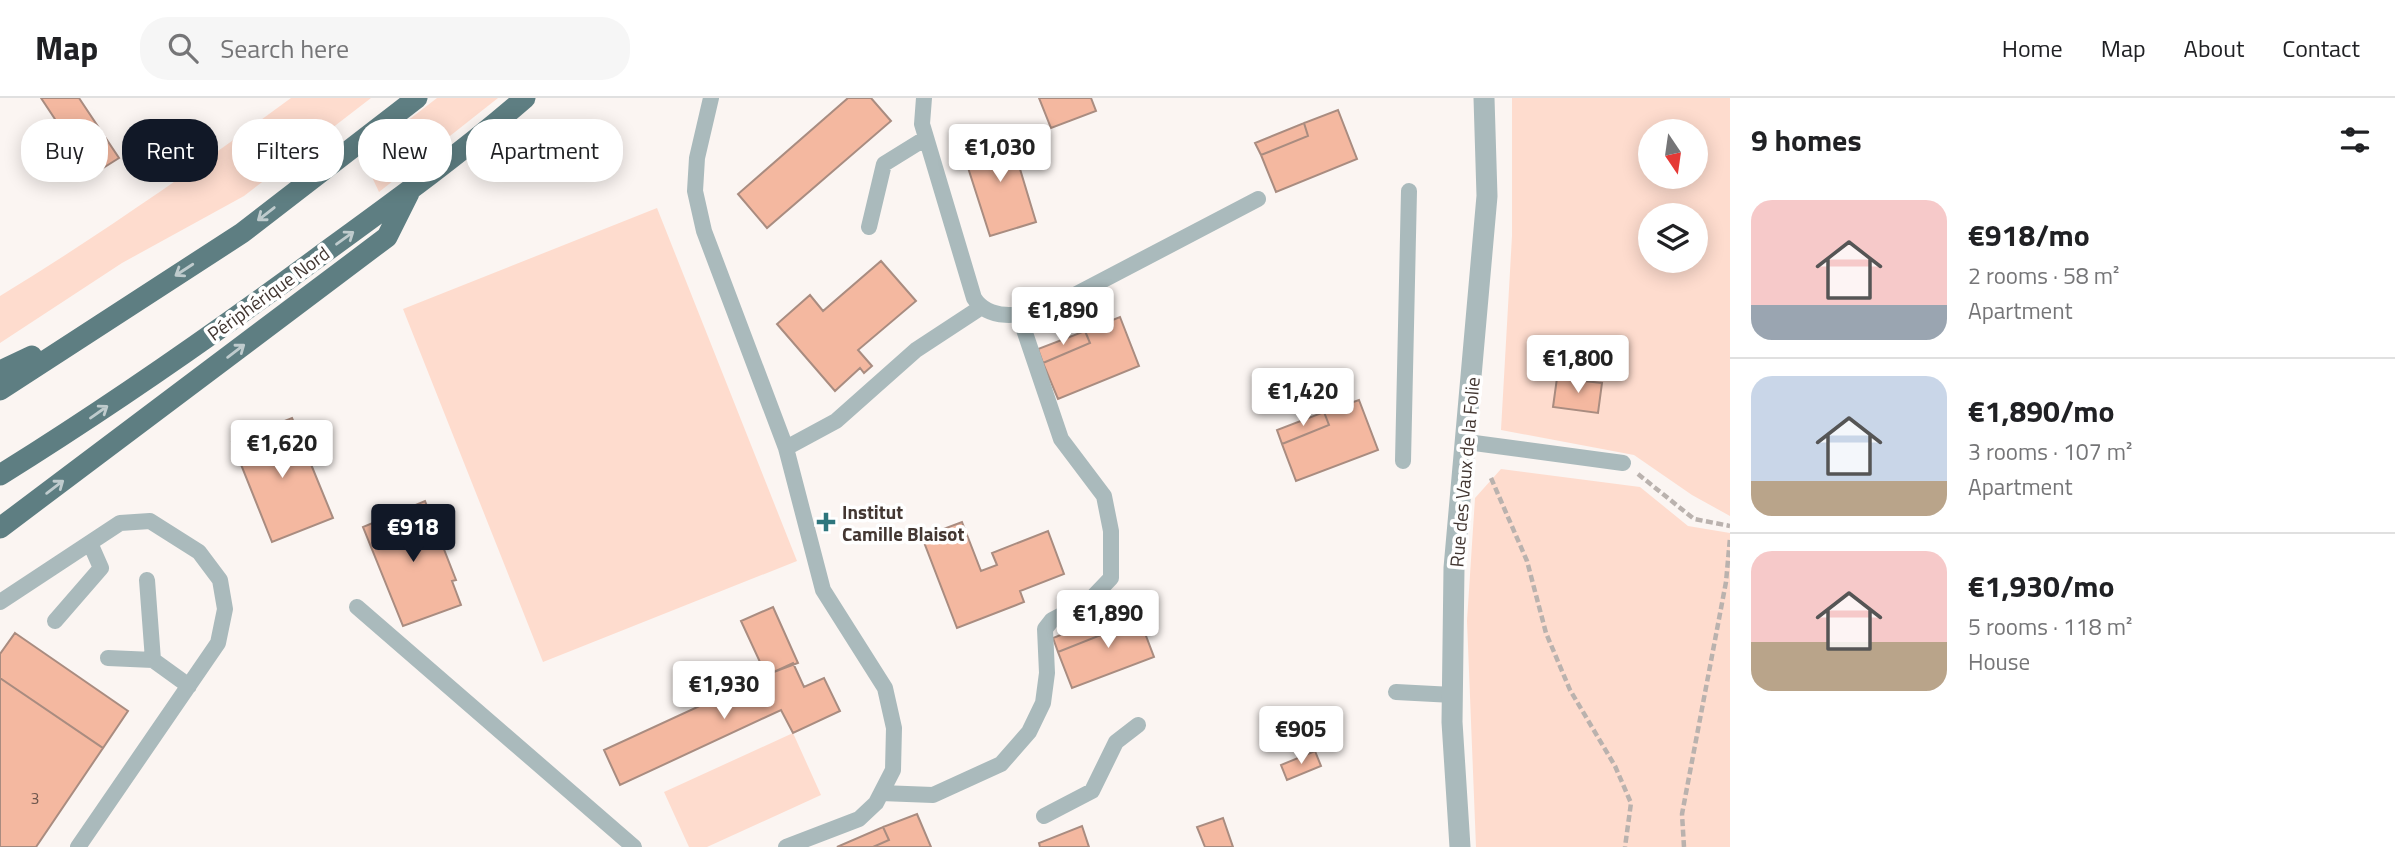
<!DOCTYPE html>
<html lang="en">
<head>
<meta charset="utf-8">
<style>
  body { margin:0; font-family:"Titillium Web",sans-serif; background:#f6f6f6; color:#202124; height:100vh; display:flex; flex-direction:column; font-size:26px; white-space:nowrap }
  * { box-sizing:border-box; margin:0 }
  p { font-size:23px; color:#757577 }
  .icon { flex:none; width:38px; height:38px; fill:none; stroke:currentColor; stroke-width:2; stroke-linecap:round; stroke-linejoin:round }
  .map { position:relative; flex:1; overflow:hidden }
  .details { display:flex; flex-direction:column; background:#fff; width:665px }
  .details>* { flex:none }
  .top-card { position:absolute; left:21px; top:21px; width:665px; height:63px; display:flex; gap:14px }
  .needle { width:46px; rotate:167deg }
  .tools { position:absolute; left:1638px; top:21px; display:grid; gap:14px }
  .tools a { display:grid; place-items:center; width:70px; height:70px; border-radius:50%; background:#fff; box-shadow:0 4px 18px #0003; font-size:35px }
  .price { position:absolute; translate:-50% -60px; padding:0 16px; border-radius:7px; background:#fff; color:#222; font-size:23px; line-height:46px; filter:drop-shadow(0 2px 4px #0008) }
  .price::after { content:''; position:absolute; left:50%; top:42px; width:21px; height:16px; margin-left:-10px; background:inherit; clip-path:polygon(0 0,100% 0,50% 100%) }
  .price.selected { background:#111827; color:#fff }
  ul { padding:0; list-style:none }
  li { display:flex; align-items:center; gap:21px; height:175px; padding:0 21px }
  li+li { border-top:2px solid #e0e0e0 }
  li span { display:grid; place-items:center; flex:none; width:196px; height:140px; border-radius:21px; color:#555 }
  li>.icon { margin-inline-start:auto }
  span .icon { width:84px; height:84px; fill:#fffc; stroke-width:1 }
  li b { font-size:30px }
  h2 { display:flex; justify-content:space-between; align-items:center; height:84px; padding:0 21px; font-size:30px }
  .tag { padding:0 24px; border-radius:28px; background:#fff; box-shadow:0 4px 18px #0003; font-size:24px; line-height:63px }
  .tag.selected { background:#111827; color:#fff }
  header { display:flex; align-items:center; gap:42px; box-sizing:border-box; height:98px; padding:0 35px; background:#fff; border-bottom:2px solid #e0e0e0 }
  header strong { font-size:33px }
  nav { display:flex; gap:38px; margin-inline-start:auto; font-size:24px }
  .search { width:490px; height:63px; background:#f6f6f6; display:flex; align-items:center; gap:18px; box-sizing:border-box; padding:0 24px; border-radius:28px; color:#757577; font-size:26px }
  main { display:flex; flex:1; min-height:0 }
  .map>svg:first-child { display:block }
</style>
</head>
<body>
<header>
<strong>Map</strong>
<div class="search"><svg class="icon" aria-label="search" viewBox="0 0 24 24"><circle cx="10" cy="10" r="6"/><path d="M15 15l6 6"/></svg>Search here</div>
<nav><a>Home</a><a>Map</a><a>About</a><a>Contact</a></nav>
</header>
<main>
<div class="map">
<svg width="1730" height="749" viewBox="0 0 1730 749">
  <rect width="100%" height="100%" fill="#fbf5f2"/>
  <path fill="#fedcce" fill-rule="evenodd" d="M 291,0 L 371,0 L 244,98 L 122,165 L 0,245 L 0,198 C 100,137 196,70 291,0 Z
    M 437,0 L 498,0 L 379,94 L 362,58 Z
    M 1512,0 L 1730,0 L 1730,418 L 1692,397 L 1634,357 L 1501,332 L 1512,138 ZM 1650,33 L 1696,33 L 1696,79 L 1650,79 ZM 1650,117 L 1696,117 L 1696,163 L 1650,163 Z
    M 657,110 L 797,463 L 543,564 L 403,211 Z
    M 1501,371 L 1640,389 L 1688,428 L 1730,435 L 1730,749 L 1476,749 L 1467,523 L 1475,400 Z
    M 793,635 L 821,697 L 707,749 L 689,749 L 664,694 Z"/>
  <path fill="#f4b8a0" stroke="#a98c80" stroke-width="2" d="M 41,0 L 79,0 L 119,60 L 92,77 Z
    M 848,0 L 871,0 L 891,23 L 767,130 L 738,96 Z
    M 1039,0 L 1091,0 L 1096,13 L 1051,30 Z
    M 1338,12 L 1357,61 L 1276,94 L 1261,57 L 1308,38 L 1304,25 Z
    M 1304,25 L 1308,38 L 1261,57 L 1255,45 Z
    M 1017,35 L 1024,59 L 1017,61 L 1036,124 L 990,138 L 962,51 Z
    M 881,163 L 916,203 L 858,252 L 872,268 L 864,275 L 860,270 L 835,293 L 777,226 L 810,197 L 823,213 Z
    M 1120,219 L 1139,268 L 1058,301 L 1043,265 L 1090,245 L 1085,233 Z
    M 1085,233 L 1090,245 L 1043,265 L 1038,251 Z
    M 1557,280 L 1602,285 L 1598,315 L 1553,309 Z
    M 1359,302 L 1378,352 L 1296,383 L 1282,346 L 1329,327 L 1324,314 Z
    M 1324,314 L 1329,327 L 1282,346 L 1277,332 Z
    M 292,320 L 333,420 L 272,444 L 232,344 Z
    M 425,403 L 456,482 L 452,483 L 461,507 L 403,528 L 363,429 Z
    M 962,424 L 981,473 L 997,467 L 992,455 L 1048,433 L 1064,476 L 1020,493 L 1024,504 L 957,530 L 922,439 Z
    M 773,509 L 798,565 L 766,577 L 741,523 Z
    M 1135,509 L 1154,559 L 1072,590 L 1058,554 L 1106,535 L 1100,521 Z
    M 1100,521 L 1106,535 L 1058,554 L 1053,540 Z
    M 15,535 L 128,613 L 103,650 L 0,580 L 0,556 Z
    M 793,565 L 804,589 L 824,580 L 840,613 L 793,635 L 781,612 L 620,687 L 604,652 Z
    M 0,580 L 103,650 L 36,749 L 0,749 Z
    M 1315,653 L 1321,668 L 1287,682 L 1281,667 Z
    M 917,716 L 931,749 L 873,749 L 889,742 L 883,729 Z
    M 1223,720 L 1233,749 L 1205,749 L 1197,729 Z
    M 1082,728 L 1089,749 L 1040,749 L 1039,745 Z
    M 883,729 L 889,742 L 873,749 L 837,749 Z"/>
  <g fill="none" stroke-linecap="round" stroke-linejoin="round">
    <path stroke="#bab2ae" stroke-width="4.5" stroke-dasharray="7 3.5" stroke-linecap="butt" d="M 1638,376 L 1694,421 L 1730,428
      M 1491,380 L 1527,463 L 1546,535 L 1570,592 L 1615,668 L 1631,705 L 1625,749
      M 1684,749 L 1682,716 L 1726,484 L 1730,440"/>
    <path stroke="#aababc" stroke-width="16" d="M 711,0 L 697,60 L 695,93 L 704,133 L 786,350 L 836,323 L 916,252 L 980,210
      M 924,0 L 922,26 L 974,200 C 989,224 1021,217 1046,212 L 1258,101
      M 869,129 L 884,66 L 926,40
      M 1467,344 L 1623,365
      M 786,350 L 823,492 L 885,590 L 894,630 L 893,672 L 876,705 L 859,721 L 786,749
      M 1403,363 L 1409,93
      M 0,504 L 120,425 L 150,423 L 199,454 L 220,482 L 225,511 L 218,545 L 78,749
      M 357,509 L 634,749
      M 55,523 L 101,470 L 90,445
      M 108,560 L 153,562 L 147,482
      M 153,562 L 189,588
      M 1396,594 L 1453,597
      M 881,695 L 933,697 L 1001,666 L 1029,634 L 1043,605 L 1047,575 L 1045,531 L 1052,522 L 1090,502 L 1111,480 L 1111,433 L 1104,398 L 1061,341 L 1019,217
      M 1044,718 L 1092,693 L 1116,644 L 1138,627"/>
    <path stroke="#aababc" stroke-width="21" d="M 1460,749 L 1452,624 L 1454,470 L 1487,98 L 1484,0"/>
    <path stroke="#5e7e82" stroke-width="21" d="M 0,273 L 32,258
      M 0,292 L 242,135 L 417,0
      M 0,377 C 114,306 224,229 332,149 C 398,101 464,53 525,0
      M 0,430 L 387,139 L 409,95"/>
  </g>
  <defs><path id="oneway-shaft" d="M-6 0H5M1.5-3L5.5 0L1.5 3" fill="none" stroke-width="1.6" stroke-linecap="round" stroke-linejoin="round" transform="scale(1.75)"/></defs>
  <g stroke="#bfcbcd">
    <use href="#oneway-shaft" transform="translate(266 116) rotate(142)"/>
    <use href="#oneway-shaft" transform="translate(345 140) rotate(-36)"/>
    <use href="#oneway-shaft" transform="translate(184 172) rotate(147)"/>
    <use href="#oneway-shaft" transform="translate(236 253) rotate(-37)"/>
    <use href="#oneway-shaft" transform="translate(99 314) rotate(-35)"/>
    <use href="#oneway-shaft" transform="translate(55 389) rotate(-37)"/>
  </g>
  <path fill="#2d767d" stroke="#fff" stroke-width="2.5" d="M822.5 413.5h7v7h7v7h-7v7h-7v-7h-7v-7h7z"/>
  <g text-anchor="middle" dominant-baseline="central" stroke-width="7" stroke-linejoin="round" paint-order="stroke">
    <g font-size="16" fill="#6f574e">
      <text x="35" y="700">3</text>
    </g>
    <g font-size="19" fill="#433732" stroke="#fff">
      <text transform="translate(268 195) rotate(-36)">Périphérique Nord</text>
      <text transform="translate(1464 374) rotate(-85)">Rue des Vaux de la Folie</text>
    </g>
    <g font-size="19" font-weight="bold" fill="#433732" stroke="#fff" text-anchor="start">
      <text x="842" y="413">Institut<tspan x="842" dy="22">Camille Blaisot</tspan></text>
    </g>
  </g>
</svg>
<div class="tools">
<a><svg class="needle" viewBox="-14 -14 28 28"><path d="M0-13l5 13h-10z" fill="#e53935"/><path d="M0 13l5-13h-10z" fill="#757577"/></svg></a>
<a><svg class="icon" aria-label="layers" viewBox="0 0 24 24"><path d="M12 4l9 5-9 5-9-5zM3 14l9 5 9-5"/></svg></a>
</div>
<b class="price" style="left:1000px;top:86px">€1,030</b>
<b class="price" style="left:1063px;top:249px">€1,890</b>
<b class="price" style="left:1578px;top:297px">€1,800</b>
<b class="price" style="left:1303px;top:330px">€1,420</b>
<b class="price" style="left:282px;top:382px">€1,620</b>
<b class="price selected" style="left:413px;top:466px">€918</b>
<b class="price" style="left:1108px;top:552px">€1,890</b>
<b class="price" style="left:724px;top:623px">€1,930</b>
<b class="price" style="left:1301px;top:668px">€905</b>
<div class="top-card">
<a class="tag">Buy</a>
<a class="tag selected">Rent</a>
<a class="tag">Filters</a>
<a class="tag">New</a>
<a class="tag">Apartment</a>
</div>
</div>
<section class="details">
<h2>9 homes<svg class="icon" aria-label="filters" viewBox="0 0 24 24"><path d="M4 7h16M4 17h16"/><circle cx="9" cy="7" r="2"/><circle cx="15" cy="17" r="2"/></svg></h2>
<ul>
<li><span style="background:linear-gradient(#f6c9c9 75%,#9aa5b1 0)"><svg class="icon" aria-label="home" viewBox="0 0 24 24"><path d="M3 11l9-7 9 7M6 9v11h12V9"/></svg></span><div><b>€918/mo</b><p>2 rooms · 58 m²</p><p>Apartment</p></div></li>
<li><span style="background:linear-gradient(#c9d6e8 75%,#b9a48a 0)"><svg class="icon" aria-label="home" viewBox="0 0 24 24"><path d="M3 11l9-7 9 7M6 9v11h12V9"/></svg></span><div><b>€1,890/mo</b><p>3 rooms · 107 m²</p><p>Apartment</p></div></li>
<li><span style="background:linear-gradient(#f6c9c9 65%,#b9a48a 0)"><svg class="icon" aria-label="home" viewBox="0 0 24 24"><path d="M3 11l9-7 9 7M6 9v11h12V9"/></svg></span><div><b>€1,930/mo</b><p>5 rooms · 118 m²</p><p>House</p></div></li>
</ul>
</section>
</main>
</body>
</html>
